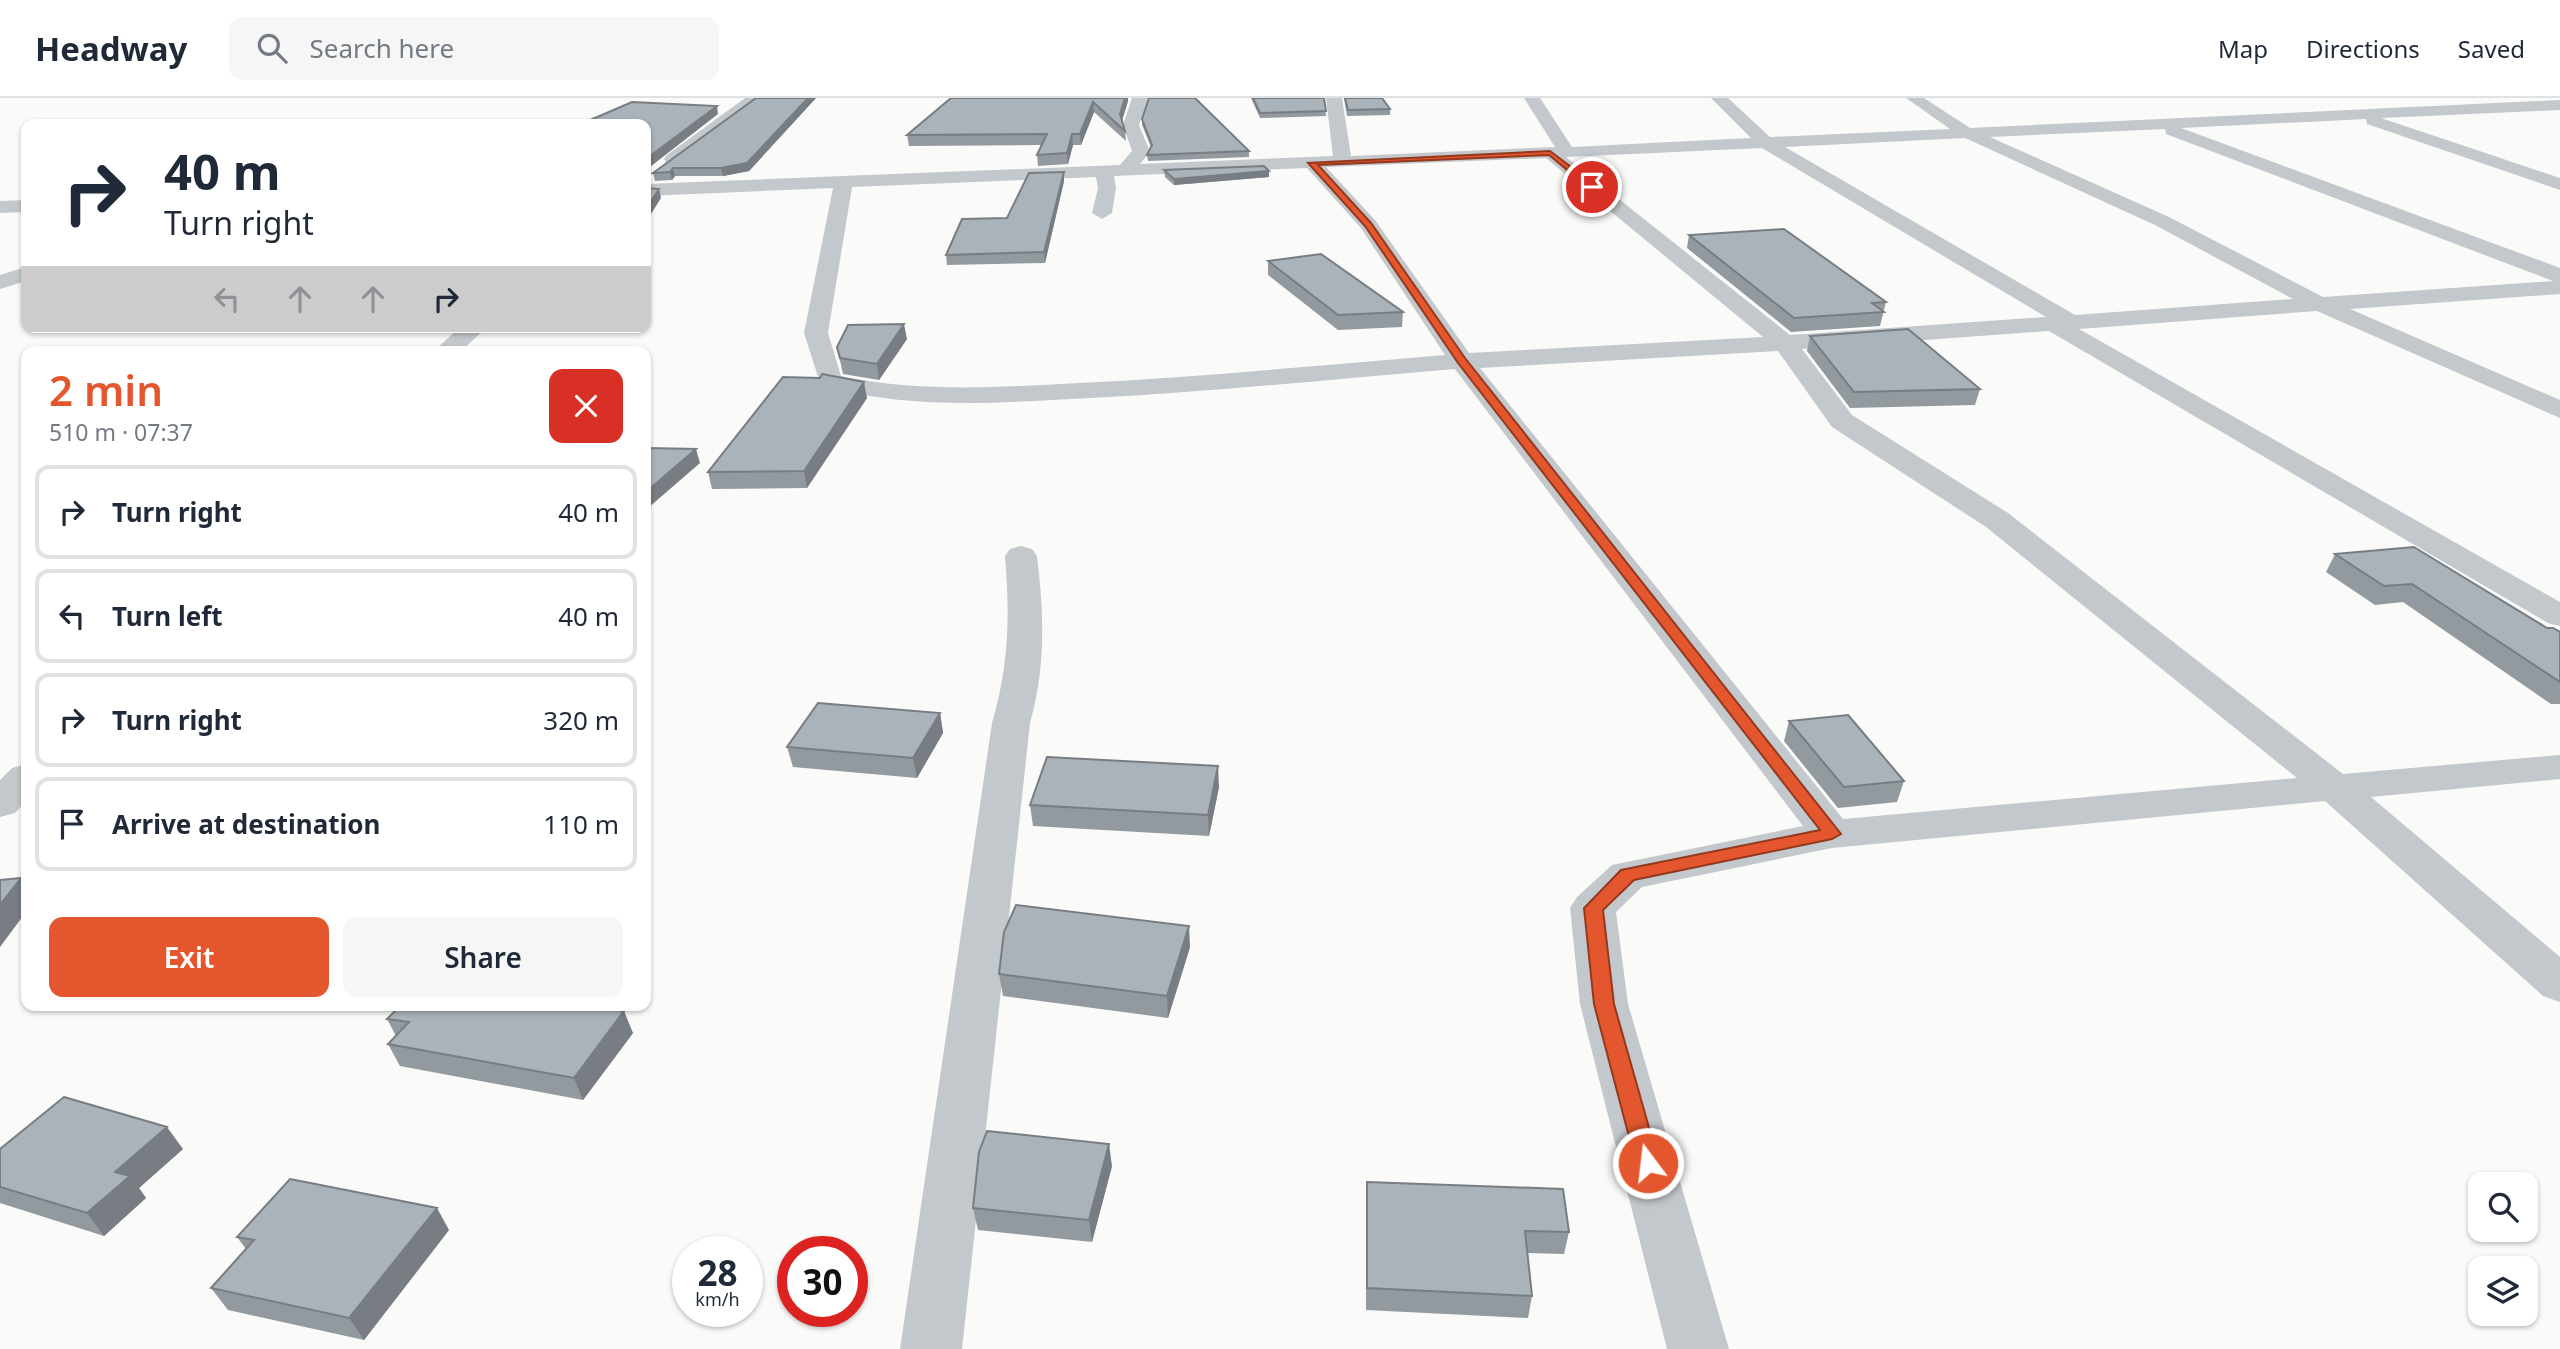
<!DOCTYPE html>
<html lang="en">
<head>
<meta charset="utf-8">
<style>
  :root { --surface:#fff; --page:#f6f6f7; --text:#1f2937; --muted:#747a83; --line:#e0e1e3; --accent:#e4572e }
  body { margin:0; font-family:"Noto Sans",sans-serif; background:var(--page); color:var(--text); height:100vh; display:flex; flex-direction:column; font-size:26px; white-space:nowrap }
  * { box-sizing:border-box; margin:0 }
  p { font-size:23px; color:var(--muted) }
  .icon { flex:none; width:38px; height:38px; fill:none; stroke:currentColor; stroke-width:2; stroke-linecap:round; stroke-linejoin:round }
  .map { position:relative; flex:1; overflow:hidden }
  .side { position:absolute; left:21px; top:248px; width:630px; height:665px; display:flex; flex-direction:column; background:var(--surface); border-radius:14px; box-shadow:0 2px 5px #0004 }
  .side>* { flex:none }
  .banner { position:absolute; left:21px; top:21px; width:630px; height:214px; border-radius:14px; box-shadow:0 2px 5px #0004; background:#fff; color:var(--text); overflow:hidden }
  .buttons { position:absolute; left:2468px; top:1074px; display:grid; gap:14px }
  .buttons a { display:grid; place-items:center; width:70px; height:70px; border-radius:14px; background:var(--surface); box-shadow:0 2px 5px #0004; font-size:35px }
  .speed { position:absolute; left:672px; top:1138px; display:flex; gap:14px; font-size:35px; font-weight:700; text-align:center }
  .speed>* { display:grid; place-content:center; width:91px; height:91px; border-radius:50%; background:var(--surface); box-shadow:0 2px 5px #0004; line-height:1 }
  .speed small { font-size:18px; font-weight:400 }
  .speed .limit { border:10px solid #d22; background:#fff; color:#111 }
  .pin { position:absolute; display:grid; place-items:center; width:60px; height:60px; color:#fff; margin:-30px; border:4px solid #fff; border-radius:50%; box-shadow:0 2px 7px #0007 }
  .me { position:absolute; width:77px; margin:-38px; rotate:345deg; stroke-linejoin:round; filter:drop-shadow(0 0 5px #0008) }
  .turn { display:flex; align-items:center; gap:24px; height:147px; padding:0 28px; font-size:32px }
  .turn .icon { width:91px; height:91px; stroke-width:2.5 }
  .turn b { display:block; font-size:49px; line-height:60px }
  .lanes { display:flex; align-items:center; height:66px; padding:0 28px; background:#0003; justify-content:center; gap:35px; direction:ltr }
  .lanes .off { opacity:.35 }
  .round { display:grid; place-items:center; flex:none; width:74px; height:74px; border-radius:14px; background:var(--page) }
  .overview { display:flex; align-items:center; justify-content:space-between; height:119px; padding:0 28px }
  h1 { font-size:42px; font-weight:600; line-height:52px; color:var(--accent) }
  .action { display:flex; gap:14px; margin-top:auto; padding:14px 28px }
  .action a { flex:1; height:80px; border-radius:14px; background:var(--accent); color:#fff; font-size:28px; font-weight:600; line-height:80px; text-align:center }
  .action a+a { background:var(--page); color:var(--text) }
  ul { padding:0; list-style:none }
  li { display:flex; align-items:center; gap:21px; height:94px; margin:0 14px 10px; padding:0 14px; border:4px solid var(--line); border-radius:14px }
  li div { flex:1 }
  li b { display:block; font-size:26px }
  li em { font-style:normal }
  header { display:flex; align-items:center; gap:42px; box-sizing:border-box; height:98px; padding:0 35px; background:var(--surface); border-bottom:2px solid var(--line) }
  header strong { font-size:33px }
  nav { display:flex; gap:38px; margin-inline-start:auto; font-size:24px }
  .search { width:490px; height:63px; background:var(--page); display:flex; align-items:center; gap:18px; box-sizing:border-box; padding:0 24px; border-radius:14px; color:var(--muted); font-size:26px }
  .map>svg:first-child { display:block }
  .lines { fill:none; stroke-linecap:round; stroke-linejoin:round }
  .minor { fill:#c3c8cc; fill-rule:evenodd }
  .wall { fill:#929a9f }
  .shaded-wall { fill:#777d82 }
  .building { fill:#aab3b9; stroke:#777d82; stroke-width:2 }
  .route { fill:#e4572e; stroke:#94391e; stroke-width:2 }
</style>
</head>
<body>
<header>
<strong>Headway</strong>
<div class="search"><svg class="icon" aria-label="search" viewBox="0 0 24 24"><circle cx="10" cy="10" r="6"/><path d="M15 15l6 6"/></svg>Search here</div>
<nav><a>Map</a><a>Directions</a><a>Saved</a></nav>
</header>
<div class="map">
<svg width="2560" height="1251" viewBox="0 0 2560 1251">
  <rect width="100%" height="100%" fill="#fafaf8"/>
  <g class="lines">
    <path class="minor" d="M745,0h18l-84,65h-12l-3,-4 3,-4z
      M1132,0h16l-9,27 11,27 -10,12 193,-8 -7,-58h16l9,58 204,-9 -31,-49h16l32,49 179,-9 -40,-40h17l42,39 180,-8 -44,-31h18l46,30 590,-28v10l-179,8 179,60v12l-193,-66 -1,-5 -185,9 379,140v26l-210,15 210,91v18l-243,-107 -238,18 481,273v24l-12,-3 -499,-292 -247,18 50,66 156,98 335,261 217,-19v24l-189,18 189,160v45l-17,-6 -218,-195 -493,47 -190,39 -26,25 12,92 101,345h-62l-87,-345 -10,-96 7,-11 35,-32 191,-39 -348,-457c-121,10 -243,23 -365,29 -95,5 -176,12 -269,-12l-17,-53 29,-145 -187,8v-12l474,-19 12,-14 -9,-26zM2165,31l1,5 387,147 -230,16 -154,-80 -179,-80zM1965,40l190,87 138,74 -218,16 -290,-168zM1762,50l284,169 -256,18 -224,-178zM1546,60l217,179 -294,16 -94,-133 -49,-53zM1307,70l54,60 84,127c-122,10 -243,22 -366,28 -80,4 -158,10 -238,-7l-13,-43 24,-146 244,-10 2,11 -6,25 10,6 10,-6 4,-25 -2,-12zM1778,253l54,76 154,100 311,251 -454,41 -363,-451z
      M26,102v12l-26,1v-12z
      M26,169v14l-26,8v-14z
      M460,229h27l-27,25h-27z
      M1021,448l11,3 5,7c7,58 9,110 -7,167l-68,626h-62l92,-626c17,-57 18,-108 13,-167l5,-7z
      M26,666v37l-11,12 -15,4v-37l12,-12z"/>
  </g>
  <path class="wall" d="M756,0h60l-67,73 -26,5h-48l-3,4 -17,1 -2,-8z
    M951,0h177v3l-6,19 3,11 1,10 -32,-29 -13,33h-8l-5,19 -30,2 -1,-11 4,-10 -132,1 -2,-11z
    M1251,0h73l2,18 -66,2z
    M1344,0h38l8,11v6l-43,1z
    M1142,21l107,32v6l-101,4 -1,-6 4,-8 -9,-22z
    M1164,72l105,7 -95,8 -9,-8z
    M1064,83l-19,82 -98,2 -1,-10 61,-37z
    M1689,137l197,67 -6,24 -89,6 -104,-84z
    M1268,163l135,51 -1,15 -64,3 -70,-55z
    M1810,238l170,53 -5,16 -125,3 -43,-57z
    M907,241l-28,41 -36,-6 -6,-27z
    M867,300l-60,90 -95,1 -4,-17z
    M2335,456l225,78v72h-9l-148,-102 -28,3 -49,-33z
    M940,615l3,20 -26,45 -124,-11 -6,-20z
    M1789,623l115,60 -7,21 -59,6 -54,-67z
    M1219,689l-10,49 -176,-10 -3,-21z
    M1190,849l-22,71 -165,-22 -4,-22z
    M387,921l246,14 -50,67 -183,-34 -12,-22 8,-8z
    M0,1051h183l-44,39 7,10 -42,38 -104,-33z
    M1112,1068l-20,76 -114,-12 -5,-22z
    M1367,1084l202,50 -5,22 -37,-1 5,43 -4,22 -162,-8v-106z
    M449,1132l-85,110 -136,-30 -17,-22 35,-39 -9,-12z"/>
  <path class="shaded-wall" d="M808,0h8l-67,73 -26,5 -2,-8z
    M1125,0h3v3l-7,23 -1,-10z
    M1093,4l1,10 -13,33 -1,-11z
    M717,8l1,8 -72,56v-11z
    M1072,36l1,11 -5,19 -1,-11z
    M673,70l2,8 -3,4 -2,-8z
    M1269,73v6l-95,8v-6z
    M1064,74v9l-19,82 -1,-11z
    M659,91l2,9 -15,24v-13z
    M904,226l3,15 -28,41 -2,-16z
    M864,284l3,16 -60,90 -3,-17z
    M696,351l4,14 -52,45 -2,-8v-8z
    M940,615l3,20 -26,45 -4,-20z
    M1218,668l1,21 -10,49 -1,-21z
    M21,780l5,7v27l-26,35v-42z
    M1189,828l1,21 -22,71 -1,-22z
    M624,913l9,22 -50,67 -9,-22z
    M167,1029l16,22 -44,39 7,10 -42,38 -17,-23 28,-41z
    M1109,1046l3,22 -20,76 -3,-22z
    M437,1110l12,22 -85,110 -15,-22z"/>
  <path class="building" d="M756,0h52l-61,65 -26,5h-48l-3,4 -17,1z
    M951,0h174l-5,16 5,17 -32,-29 -13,32h-8l-5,19 -30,2 10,-21 -140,1z
    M1149,0h46l54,53 -102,4 5,-10 -10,-26z
    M1253,0h71l2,13 -66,2z
    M1345,0h37l8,11 -42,1z
    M632,4l85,4 -71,53v-35h-65z
    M1264,68l5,5 -95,8 -10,-9z
    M1064,74l-20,80 -98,3 16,-36 45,-1 22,-45z
    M646,90l13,1 -13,20z
    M1784,131l102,73 -14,1 12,9 -90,6 -105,-83z
    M1321,156l82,58 -65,3 -70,-54z
    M904,226l-27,40 -37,-6 -3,-11 11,-22z
    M1908,231l72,60 -126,3 -44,-56z
    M822,276l42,8 -60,89 -96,1 75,-95 37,1z
    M646,350l50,1 -50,43z
    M2414,449l133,81h6l7,4v50l-148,-98 -28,2 -49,-32z
    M818,605l122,10 -27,45 -126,-11z
    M1848,617l56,66 -60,6 -55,-66z
    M1047,659l171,9 -10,49 -178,-10z
    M21,780l-21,27v-25z
    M1016,807l173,21 -22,70 -168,-22 5,-42z
    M400,908h193l31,5 -50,67 -186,-34 21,-22 -22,-3z
    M64,999l103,30 -52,45 15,4 -43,37 -87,-26v-38z
    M987,1033l122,13 -20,76 -116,-12 6,-56z
    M290,1081l147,29 -88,110 -138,-30 43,-48 -17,-3z
    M1367,1084l196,7 6,43 -44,-1 7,65 -165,-8z"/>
  <path class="route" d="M1550,53l45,34v3h-6l-40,-33 -231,10 53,58 94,135 376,476 -9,5 -198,41 -31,30 11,94 45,159 -3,7 -8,3 -8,-3 -4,-7 -42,-159 -10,-96 37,-38 199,-40 -362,-467 -93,-137 -57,-63z"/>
</svg>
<div class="buttons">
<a><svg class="icon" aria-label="search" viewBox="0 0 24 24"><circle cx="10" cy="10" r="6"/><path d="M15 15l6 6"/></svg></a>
<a><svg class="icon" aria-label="layers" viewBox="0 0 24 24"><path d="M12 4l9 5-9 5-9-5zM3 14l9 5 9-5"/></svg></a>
</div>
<div class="speed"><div>28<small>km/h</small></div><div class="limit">30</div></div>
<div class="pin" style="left:1592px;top:89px;background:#d93025"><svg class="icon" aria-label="arrive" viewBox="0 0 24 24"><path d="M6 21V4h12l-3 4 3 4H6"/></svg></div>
<svg class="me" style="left:1648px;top:1065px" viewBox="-20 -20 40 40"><circle r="17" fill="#e4572e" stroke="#fff" stroke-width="3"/><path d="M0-11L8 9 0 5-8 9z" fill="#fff"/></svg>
<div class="banner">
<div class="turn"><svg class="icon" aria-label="right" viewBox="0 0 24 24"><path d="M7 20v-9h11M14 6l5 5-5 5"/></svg><div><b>40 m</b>Turn right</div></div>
<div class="lanes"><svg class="icon off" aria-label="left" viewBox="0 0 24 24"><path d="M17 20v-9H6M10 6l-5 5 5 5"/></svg><svg class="icon off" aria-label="ahead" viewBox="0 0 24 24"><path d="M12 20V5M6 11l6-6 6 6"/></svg><svg class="icon off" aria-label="ahead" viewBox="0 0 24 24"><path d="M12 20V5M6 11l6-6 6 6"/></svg><svg class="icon" aria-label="right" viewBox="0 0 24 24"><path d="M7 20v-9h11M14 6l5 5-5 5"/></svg></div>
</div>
<section class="side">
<div class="overview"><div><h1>2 min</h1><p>510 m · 07:37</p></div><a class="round" style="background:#d93025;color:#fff"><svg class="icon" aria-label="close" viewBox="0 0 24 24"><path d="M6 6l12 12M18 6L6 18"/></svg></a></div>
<ul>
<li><svg class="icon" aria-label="right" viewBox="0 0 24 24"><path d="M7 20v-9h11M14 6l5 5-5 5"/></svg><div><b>Turn right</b></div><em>40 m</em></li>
<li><svg class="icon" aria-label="left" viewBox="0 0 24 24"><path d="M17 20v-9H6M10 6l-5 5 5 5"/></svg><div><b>Turn left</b></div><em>40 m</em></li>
<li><svg class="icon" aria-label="right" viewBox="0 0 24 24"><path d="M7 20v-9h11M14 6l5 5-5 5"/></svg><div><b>Turn right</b></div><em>320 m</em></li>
<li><svg class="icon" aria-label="arrive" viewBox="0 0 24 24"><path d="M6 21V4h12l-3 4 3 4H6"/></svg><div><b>Arrive at destination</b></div><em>110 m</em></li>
</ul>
<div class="action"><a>Exit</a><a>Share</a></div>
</section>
</div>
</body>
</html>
